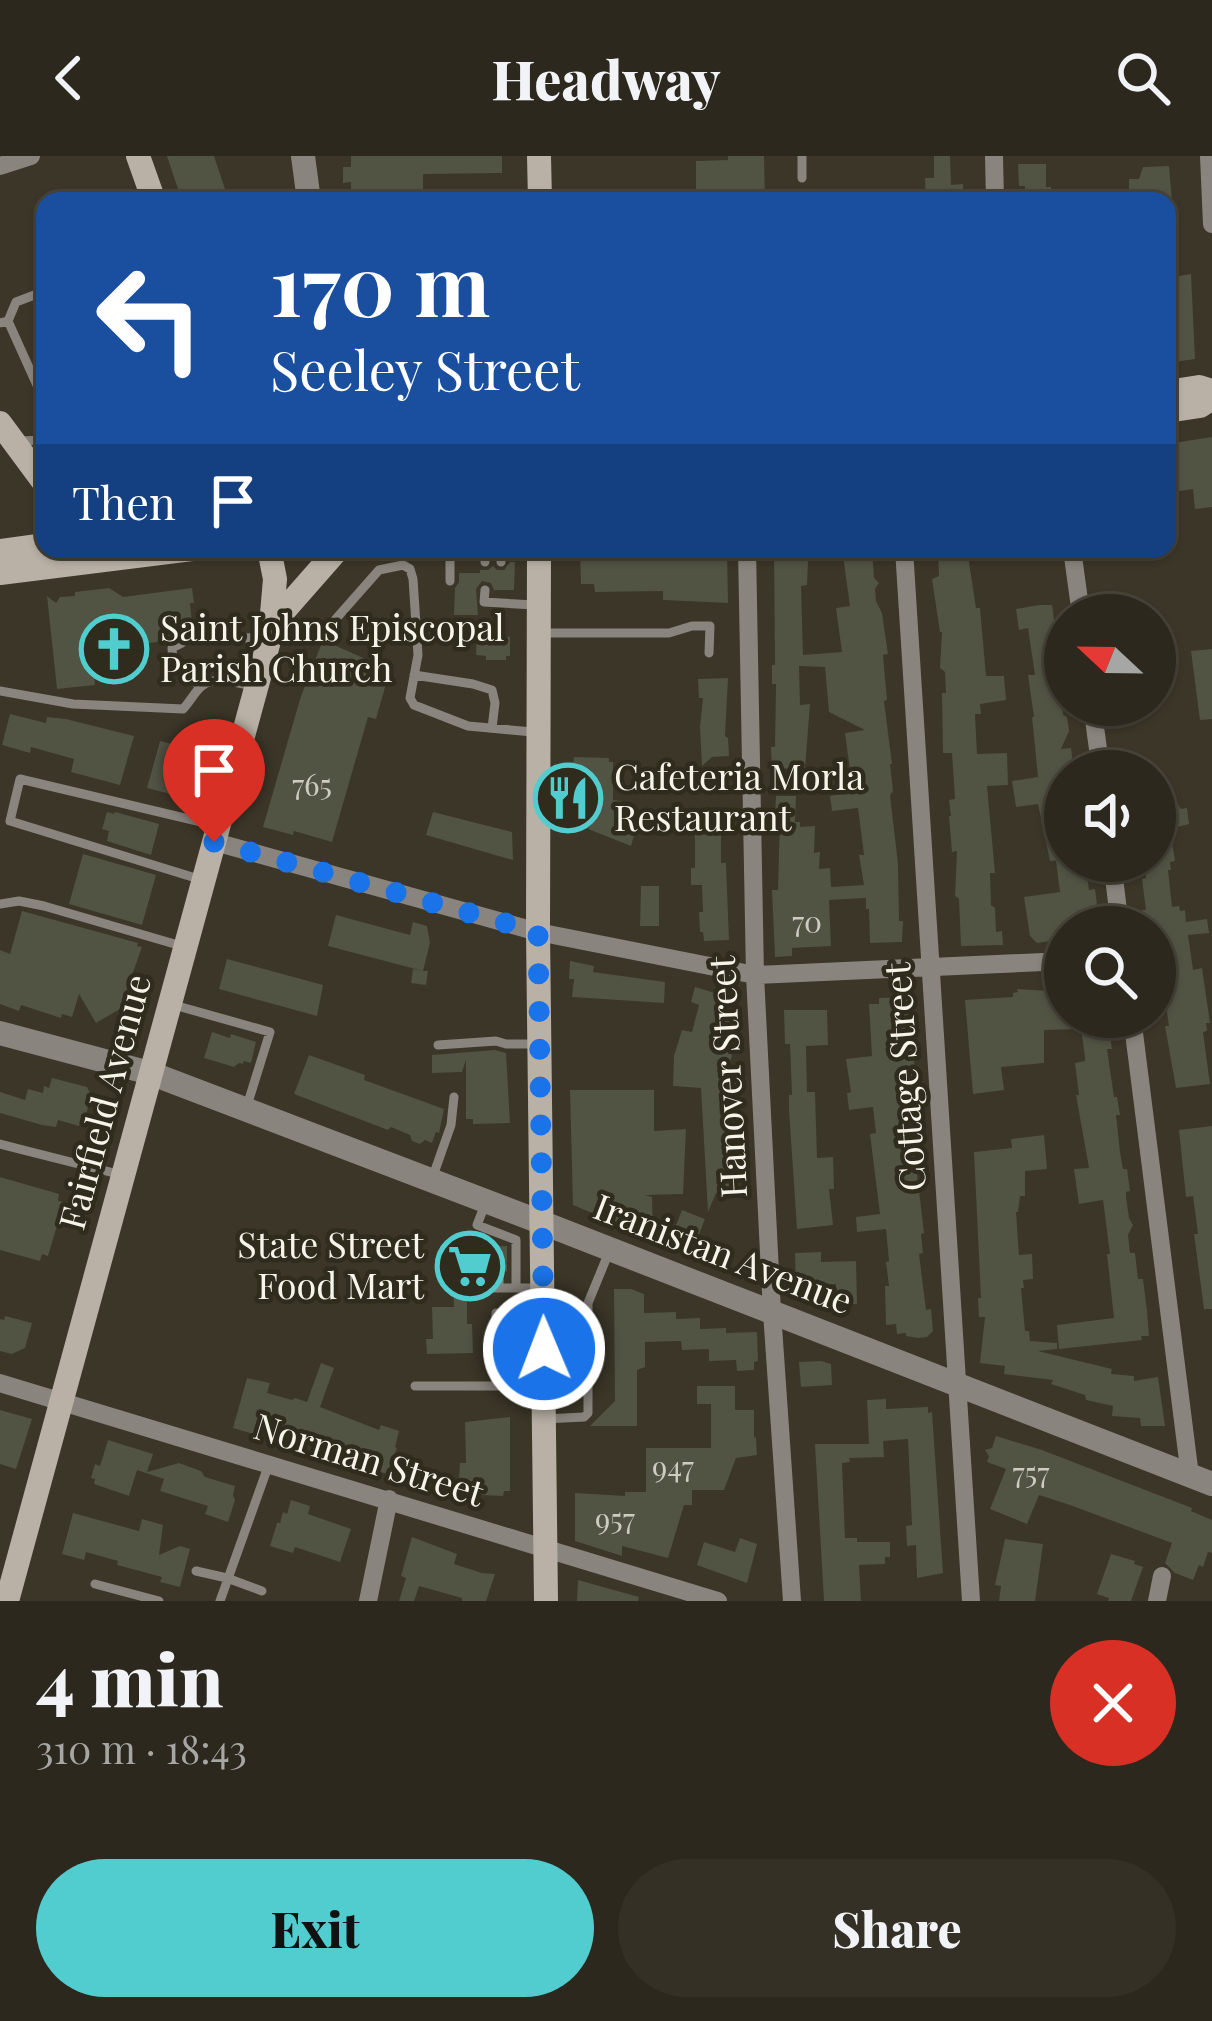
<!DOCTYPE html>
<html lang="en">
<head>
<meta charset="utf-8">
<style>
  :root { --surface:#2c281d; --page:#343026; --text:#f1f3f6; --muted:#a6a6a4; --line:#48443b; --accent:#52cdcf }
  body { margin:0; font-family:"Playfair Display",serif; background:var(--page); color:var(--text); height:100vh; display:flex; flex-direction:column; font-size:45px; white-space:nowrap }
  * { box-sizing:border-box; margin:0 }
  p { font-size:39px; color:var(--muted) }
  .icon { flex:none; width:66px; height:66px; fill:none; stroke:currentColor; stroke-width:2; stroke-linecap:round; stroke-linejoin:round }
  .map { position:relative; height:1445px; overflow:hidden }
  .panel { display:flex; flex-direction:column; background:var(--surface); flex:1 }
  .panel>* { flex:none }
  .hud { position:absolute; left:36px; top:36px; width:1140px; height:366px; border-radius:24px; box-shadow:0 3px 9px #0004,0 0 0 3px var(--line); background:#1a4fa0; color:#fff; overflow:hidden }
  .needle { width:78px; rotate:292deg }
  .buttons { position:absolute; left:1044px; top:438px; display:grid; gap:24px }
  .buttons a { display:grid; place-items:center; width:132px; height:132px; border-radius:50%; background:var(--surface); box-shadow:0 3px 9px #0004,0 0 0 3px var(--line); font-size:60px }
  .pin { position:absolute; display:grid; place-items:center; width:102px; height:102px; color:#fff; margin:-123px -51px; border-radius:50% 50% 50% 0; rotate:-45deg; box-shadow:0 0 12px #0007 }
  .pin .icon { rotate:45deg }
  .me { position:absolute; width:132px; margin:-66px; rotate:359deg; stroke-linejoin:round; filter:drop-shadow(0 0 9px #0008) }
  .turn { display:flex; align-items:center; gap:42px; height:252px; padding:0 36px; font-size:54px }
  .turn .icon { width:156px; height:156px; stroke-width:2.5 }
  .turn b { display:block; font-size:84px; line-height:102px }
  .then { display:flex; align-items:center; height:114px; padding:0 36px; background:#0003; gap:24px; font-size:45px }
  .round { display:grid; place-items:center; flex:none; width:126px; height:126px; border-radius:63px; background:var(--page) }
  .overview { display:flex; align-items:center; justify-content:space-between; height:204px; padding:0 36px }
  h1 { font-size:72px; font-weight:800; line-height:90px }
  .primary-button { display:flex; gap:24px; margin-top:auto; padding:24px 36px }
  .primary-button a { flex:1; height:138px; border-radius:72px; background:var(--accent); color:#111; font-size:48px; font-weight:800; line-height:138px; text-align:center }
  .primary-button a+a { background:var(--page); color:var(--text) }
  header { display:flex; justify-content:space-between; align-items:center; height:156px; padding:0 36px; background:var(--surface); font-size:54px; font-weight:800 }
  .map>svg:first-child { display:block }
  .building { fill:#515343 }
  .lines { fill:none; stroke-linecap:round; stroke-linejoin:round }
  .service { stroke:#8a847e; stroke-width:9 }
  .minor { stroke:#8a847e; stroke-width:18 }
  .tertiary { stroke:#8a847e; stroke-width:24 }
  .secondary { stroke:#b9b1a6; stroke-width:24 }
  .route { stroke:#1a73e8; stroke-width:21; stroke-dasharray:0 37.8 }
  .labels { text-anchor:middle; stroke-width:9; stroke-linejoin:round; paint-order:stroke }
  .number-label { font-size:30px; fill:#ceccc0 }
  .poi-label { font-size:36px; fill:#f7f4ea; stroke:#302c1d; text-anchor:start }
  .street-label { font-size:36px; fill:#f7f4ea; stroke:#302c1d }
</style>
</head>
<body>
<header><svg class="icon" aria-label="back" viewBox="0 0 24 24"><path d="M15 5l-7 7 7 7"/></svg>Headway<svg class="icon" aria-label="search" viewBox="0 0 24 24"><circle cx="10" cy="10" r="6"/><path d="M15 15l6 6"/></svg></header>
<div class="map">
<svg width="1212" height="1445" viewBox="0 0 1212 1445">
  <rect width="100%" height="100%" fill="#3b3627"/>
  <path class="building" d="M167,0h47l15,45h-47z
    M351,0h151v17l-79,1v27h-61v-10h-11v-9l-8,1v-16h8z
    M728,0h36l1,45h-69v-40l32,-1z
    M934,0h16l1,29 12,-1 1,17h-38l-1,-23h9z
    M1018,8h28v23h5v14h-26v-15h-6z
    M1169,10l3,35h-31l-1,-10h-11v-12h10l4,-12z
    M1191,118l4,85 -28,4v-85z
    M1212,281v70l-17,2 -2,-20 -26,4v-49z
    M727,393l1,54 -65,-3v-9l-68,1 -1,-8h-13l-1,-34z
    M774,393h30l1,12h3l-1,24 -6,1 2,69 39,-3 -6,-44 14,-2 -7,-50 3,-1v-6h26l2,29 5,5 -4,6 1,12 6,12 6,41 -5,1 4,45 -3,1 8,63h-2l3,27 -3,4 8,69 1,57h4l-1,21 -32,1 -1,-34h-3v-11l-37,2 2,46 -39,2v8l-17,1 -3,-67h6l2,-75h-5l1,-19h20l-1,26h5v5l15,-1 -1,27 6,-1 -1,17 11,-1 1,19 33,-2 -5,-30h5l-6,-47 -26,3 -2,-15 23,-4 -8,-59 20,-3 -36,-18 -4,-45 -26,-1 1,39 10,-1 -5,64 -33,1 -1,-22h4l1,-63h-4v-19h3z
    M938,393h29l9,59h4l6,68h18l2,24 -26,4 1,10h-6l2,40 30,-1 1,32 -21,1 8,87h-5l1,32 4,3 1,24 6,-1 1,14 -42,1 -2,-47 -4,-3 2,-45 -5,1 -3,-36h2l-2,-16 6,-1 -3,-46h-9l-1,-60h4l-1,-21 -5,-4 2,-36h-2l-8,-53 7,-3z
    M510,406h5l-1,28h-20l-3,-7 -9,-2 -6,8 2,26h-24l1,-27 4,-6v-9h21v-3h8l5,-4 4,4h7z
    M109,432l14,9 69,-9 2,15h-4l3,29 -4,5 -8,-3 -15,7 -42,5 -3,6 -16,4 2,16 -13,2 1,11 -38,4 -10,-93 9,7 4,-6 15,-1v-4z
    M1039,449h13l4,30h4l3,20 -7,1v2l5,32 4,2 -3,10 1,13 4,2 2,14 -8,18 10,-1 3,23h-9v89l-15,1 -12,-57 -22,3 -4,-26 26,-4 -6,-60h2l-6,-42h7l-7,-47 -9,2 -3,-21z
    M477,477l25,1v3h8v19h-4v4h-20v-4l-10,-1z
    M323,484l67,30 -14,49 -8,-2 -36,125 -38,-11 -1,4 -30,-8 38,-131z
    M1212,493v70l-12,1 -9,-69z
    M728,522l-3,58 3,2 1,18 -17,1 -10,9 -2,-39 3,-29h-4l-1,-19z
    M10,558l36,9 1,-6 19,2 68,17 -14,49 -49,-13 3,-13 -43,-12 -1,6 -28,-8z
    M160,585l28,7 -13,47 -28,-7z
    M574,601l35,1v4h4v38l9,1 -2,11 19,5 -8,29 -43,-17 10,-23 -33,-1 1,-32h6z
    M1176,645l5,8 6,-1 2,16 -19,5 5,32 -5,1 1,8h-3l4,37 7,-1 1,5 5,-1 1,12 21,-3 2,14 -21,2 5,35 9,-2 8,55h-4l1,8 -4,1 7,52 -34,4 -11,-62h4l-14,-99h-11l-2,-17h4l-4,-31 4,-1 -2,-17h11v-57z
    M107,656l7,2 1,-2 44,12 -8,31 -44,-14 2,-10 -7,-2z
    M433,656l79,20 1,28 -87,-25z
    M721,671v36h5l3,77 -25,1 -1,-9h-3l-1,-20h4l-1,-27h-11v-17h4v-40z
    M83,698l73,21 -14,50 -73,-21z
    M1056,705h29l4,29 6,-1 5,38h-39l-4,13 -20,3 -7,-7 -6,-39 36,-5z
    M641,730h18v40h-19z
    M22,755l116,32 -1,3 5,1 -22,62 -24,14 -17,-29 -7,23 -10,-3 -1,4 -40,-13 -2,6 -19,-7v-54l10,4z
    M336,759l74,20 3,-13 14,4 3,17 -7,28h5l-2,14 -15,-2 2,-14 10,2 -95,-25z
    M227,803l96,26 -6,31 -98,-27z
    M570,805l24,5 -1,6 72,10 -1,21 -92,-6 2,-18h-5z
    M695,831l33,10 -7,21 11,3 -6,21 9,3 -6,21 11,-1 1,20h-8l6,103h-9v4l-14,1 -8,19 -7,-124 -28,-2 1,-30 8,-26 10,2 7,-27 -8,-3z
    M1017,833l48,3v25h42l5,32h-5l7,48h3l3,18h-4l4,37 3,17h4l3,22 -4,1v5l3,21 4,7 -5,10 2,18h5l3,26h5l4,32 2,25h-8l1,4 -83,9 -2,-24 57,-7 -7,-64h3l-7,-54 -24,4 -5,-35 15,-1 -13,-73h3l-4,-32 10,-2v-4l-4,-28 -37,1v33l-43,4 3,23 -31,4 -8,-94 48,-3v-4l5,-1z
    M907,841l1,39h4l4,50 -9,1 3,26 6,4 -5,6 13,110 -3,1 2,19 -4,1 7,56 5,-1 2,22 -6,6 -9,1 -12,-2v-3l-9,1 -1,-10 -10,1 -1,-39h4l-3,-24 3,-1 -3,-32 -29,3 -1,-15 24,-3 -10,-80 6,-1 -3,-26 -24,3 -2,-17 4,-1 -5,-33 26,-3 -3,-52h10v-6z
    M784,854h43l1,35 -22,1 1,46h8l2,66 16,-1 1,32h-5l4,36 -36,4 -8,-119v-15h3l-2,-51h-5z
    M212,876l18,6 1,-4 25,8 -5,21 -7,-2 -1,3 -4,-1 -5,4 -30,-9z
    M495,894l11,3 4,70 -37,1v-5h-7v-59l-4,12 -30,1v-18z
    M309,899l56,20 -1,5 80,29 -5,24 -3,-1 -4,11 -7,-3 -5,4 -8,-3 -2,-6 -19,-8 -3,3 -94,-36z
    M52,922l35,9 4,8 -6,24 -4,-1 -2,8 -21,-6 -2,7 -14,-2 -42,-12v-21l25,8 3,-11 15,4 1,-7 5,2z
    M570,934h84v41l32,-2 -3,65 -38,1 7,2 1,41 -80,-33z
    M1212,970v183h-8l-10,-75h4l-5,-38 -7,1 -7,-67z
    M1044,979l3,34 -22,2v25h-5l-2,16h-2l3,43 13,-1 1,25 -10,1 1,8h-3l4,43h4l1,10 27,2v6l-19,2 74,18 -1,5 23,2v5l24,-4 7,49h-24l-1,-8 -28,-2 1,-10 -27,-6 -1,-5 -34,-11 2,-4 -49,-6 1,-8 -25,-3 5,-46h-6l-1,-19h3l-7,-146 38,-4 -1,-9z
    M0,1021l59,17 -1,7 6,1 -16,54 -6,-2 -2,7 -40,-11z
    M682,1054l23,9 -11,28 -3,-1 -2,3 -19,-8z
    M507,1090v26l-7,-5 -9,5 -8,-5 -8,6v17l7,7h-15v27h5l1,29 -46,1 -1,-15h7l-1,-32h22l-1,-25h7l-1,-29 22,-1v-5z
    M821,1096v10l35,-1 1,43h-21v-20l-40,2 -1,-33z
    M614,1133h17l13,5v19l32,-1v7l24,-1v11l26,-1v5l31,-1 1,29 -4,1v8l-17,1 -1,-11 -27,1v-12l-27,1 -1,-9 -36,1v25l-8,3v56h-47l25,-25z
    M5,1160l27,7 -7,25 -13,6 -12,-3v-32l4,1z
    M821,1205l10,3 1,21 -31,2 -2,-25z
    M321,1207l13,5 -14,39 59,23 2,-5 18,6 -4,16 2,1 -10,26 -50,-16 2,-5 -36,-12 -1,3 -43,-16 -2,7 -24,-7 14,-50 23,5 -3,10 25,7 3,-2 12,4z
    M697,1230h38v24h19v28l2,-1 1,18 -21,3 -12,32h-32v15h-8l-16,53 -46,-12v10l-47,-15v-48l50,3v-4h21v-44h65v-44h-14z
    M886,1243v10l42,-2v6l4,-1 11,161 -26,5 -1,-33 -9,1 -1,-20 6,-1 -4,-86 -25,2 1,16 -35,1 1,4 -8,1 3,75h12v4h33v15h-5v7l-26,1 2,36h-37l-9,-157h54l-2,-44z
    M0,1254l32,9 -16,50 -16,-5z
    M510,1261v74h-6l-1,5 -45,-2 2,-31h6l-1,-41z
    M996,1280l46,14 150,58 -1,3 21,9v33l-4,-1 -5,15 -4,-2 -6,15 -18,-7 -10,-10 7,-20 -102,-38 -31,-10 -12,29 -37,-15 16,-40 -19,-7 2,-6 -4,-6 7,-2z
    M108,1284l45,14 -6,18 32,-9 22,8 4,6 30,9 -2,9 2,5 -7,22 -23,-8 3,-8 -48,-15 4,-12 -27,-9 -8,26 -35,-12 1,-5 -4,-1 4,-14 5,2z
    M291,1344l19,6 -2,8 43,15 -11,33 -45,-15 -2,6 -23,-7 7,-23h3l3,-11 4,2z
    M73,1357l66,18 3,-12 21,6 -4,30 21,-9 10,3 -10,38 -20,-5 2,-5 -45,-12 1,-4 -32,-9 -2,8 -22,-6z
    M412,1381l45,17 -3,10 28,9 13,1 -9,27h-24v-3l-43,-12 -5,15h-15l7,-23 -5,-2z
    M740,1382l17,6 -10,39 -50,-18 7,-23 31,10z
    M1005,1383l38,5 -8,57h-36l2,-15 -6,-1z
    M1111,1398l24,7 -1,3 9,3 -12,34h-23l1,-3 -12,-4z
    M578,1424l61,17 -1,4h-61z"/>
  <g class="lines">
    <path class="service" d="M802,0v22
      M1122,40l1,5
      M8,165l37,82
      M0,167l8,-2 8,-19 29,-11
      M20,285l25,-1
      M485,393v13
      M501,406l1,-13
      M450,425v-32
      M485,434l-1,12 50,3
      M334,465l45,-51 24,-5 7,4 3,10 5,76 -8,43 4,7 54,21 65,6
      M539,477h130l23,-7h18l-1,27
      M197,484l72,-3
      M182,487l-10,5 1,13 27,26
      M414,519l59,9 19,6 3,13 -3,25
      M0,535l73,13 110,5c7,-7 12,-18 19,-23 14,-11 34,-3 50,0
      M199,723l-189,-58 10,-42 194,46
      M0,748l19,-3 25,5 141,41
      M174,849l96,27 -24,77
      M438,889l58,-4 10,3h29
      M0,988l122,31
      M433,1020l18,-51 3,-28
      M486,1046l-9,23 39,15v48
      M483,1120l1,12h15
      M499,1120v12h39
      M415,1230h124
      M496,1230v-73l42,-1
      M544,1263l40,-2 4,-4v-110l21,-51
      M196,1415l31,7 35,13
      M95,1428l64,17
      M220,1445l49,-137"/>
    <path class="minor" d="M994,0l1,45
      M1209,0l3,68
      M0,10l31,-10
      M747,393l8,426 17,337 20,289
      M904,393l67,1052
      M1072,393l9,66
      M1092,549l9,66
      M215,686l323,90 217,43 310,-14
      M1112,705l8,66
      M1132,861l58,459
      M0,1227l718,218
      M368,1445l21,-102
      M1157,1445l5,-25"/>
    <path class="tertiary" d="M303,0l6,45
      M0,877l150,40 393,150 669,261"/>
    <path class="secondary" d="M138,0l16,45
      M539,0l1,45
      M1167,236l32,-5 13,4
      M1167,255l33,-5 12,-8
      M0,267l45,61
      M539,393l-1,383 8,669
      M0,395l45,-6
      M0,417l192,-24
      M273,467l65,-74
      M7,1445l263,-964 5,-58 -6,-30"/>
  </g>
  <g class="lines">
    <path class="route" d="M214,686l324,90 6,417"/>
  </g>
  <defs>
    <symbol id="church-ring" viewBox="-11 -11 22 22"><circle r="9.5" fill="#302c1d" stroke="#52cdcf" stroke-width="1.5"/><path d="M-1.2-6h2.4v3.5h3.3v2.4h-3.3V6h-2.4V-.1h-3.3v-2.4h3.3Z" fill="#52cdcf"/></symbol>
    <symbol id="restaurant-ring" viewBox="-11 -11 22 22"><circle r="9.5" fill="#302c1d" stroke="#52cdcf" stroke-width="1.5"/><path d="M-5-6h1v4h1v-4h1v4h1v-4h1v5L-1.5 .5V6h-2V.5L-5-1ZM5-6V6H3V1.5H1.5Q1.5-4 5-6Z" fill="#52cdcf"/></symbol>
    <symbol id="supermarket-ring" viewBox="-11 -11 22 22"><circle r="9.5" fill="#302c1d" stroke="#52cdcf" stroke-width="1.5"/><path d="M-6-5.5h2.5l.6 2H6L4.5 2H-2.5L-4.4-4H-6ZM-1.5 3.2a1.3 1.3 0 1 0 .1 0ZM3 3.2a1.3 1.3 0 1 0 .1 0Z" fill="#52cdcf"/></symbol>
  </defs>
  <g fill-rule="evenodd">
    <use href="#church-ring" x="76" y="455" width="76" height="76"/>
    <use href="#restaurant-ring" x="530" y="604" width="76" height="76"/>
    <use href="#supermarket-ring" x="432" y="1072" width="76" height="76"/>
  </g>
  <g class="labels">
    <g class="number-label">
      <text x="312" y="640">765</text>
      <text x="807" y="777">70</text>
      <text x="673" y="1322">947</text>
      <text x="1031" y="1328">757</text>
      <text x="615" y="1374">957</text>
    </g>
    <g class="poi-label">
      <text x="160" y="485">Saint Johns Episcopal<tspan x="160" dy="41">Parish Church</tspan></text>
      <text x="614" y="634">Cafeteria Morla<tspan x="614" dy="41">Restaurant</tspan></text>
      <text x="424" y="1102" text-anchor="end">State Street<tspan x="424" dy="41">Food Mart</tspan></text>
    </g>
    <g class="street-label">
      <text transform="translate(728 921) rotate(-93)" y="13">Hanover Street</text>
      <text transform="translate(905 921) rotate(-94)" y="13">Cottage Street</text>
      <text transform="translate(105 946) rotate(-75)" y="13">Fairfield Avenue</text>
      <text transform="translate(723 1098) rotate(21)" y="13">Iranistan Avenue</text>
      <text transform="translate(369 1304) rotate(17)" y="13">Norman Street</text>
    </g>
  </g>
</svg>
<div class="buttons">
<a><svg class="needle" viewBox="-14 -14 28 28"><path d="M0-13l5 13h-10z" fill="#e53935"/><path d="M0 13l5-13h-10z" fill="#a6a6a4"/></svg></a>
<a><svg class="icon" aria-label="sound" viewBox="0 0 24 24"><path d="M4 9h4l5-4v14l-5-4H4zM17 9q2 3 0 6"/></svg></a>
<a><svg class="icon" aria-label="search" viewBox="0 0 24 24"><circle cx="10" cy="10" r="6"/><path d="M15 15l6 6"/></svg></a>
</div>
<div class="pin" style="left:214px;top:686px;background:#d93025"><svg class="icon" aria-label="arrive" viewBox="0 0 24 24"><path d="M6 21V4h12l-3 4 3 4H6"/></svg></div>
<svg class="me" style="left:544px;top:1193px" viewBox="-20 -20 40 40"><circle r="17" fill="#1a73e8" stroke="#fff" stroke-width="3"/><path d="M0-11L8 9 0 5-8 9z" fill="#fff"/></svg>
<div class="hud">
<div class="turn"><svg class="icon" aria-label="left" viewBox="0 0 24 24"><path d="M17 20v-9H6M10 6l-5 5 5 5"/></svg><div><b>170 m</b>Seeley Street</div></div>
<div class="then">Then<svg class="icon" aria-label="arrive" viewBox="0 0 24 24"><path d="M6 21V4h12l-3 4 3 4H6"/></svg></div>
</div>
</div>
<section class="panel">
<div class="overview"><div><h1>4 min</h1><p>310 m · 18:43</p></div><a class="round" style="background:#d93025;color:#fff"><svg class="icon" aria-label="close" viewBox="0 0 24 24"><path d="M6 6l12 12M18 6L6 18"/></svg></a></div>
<div class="primary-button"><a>Exit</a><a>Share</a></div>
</section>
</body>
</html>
